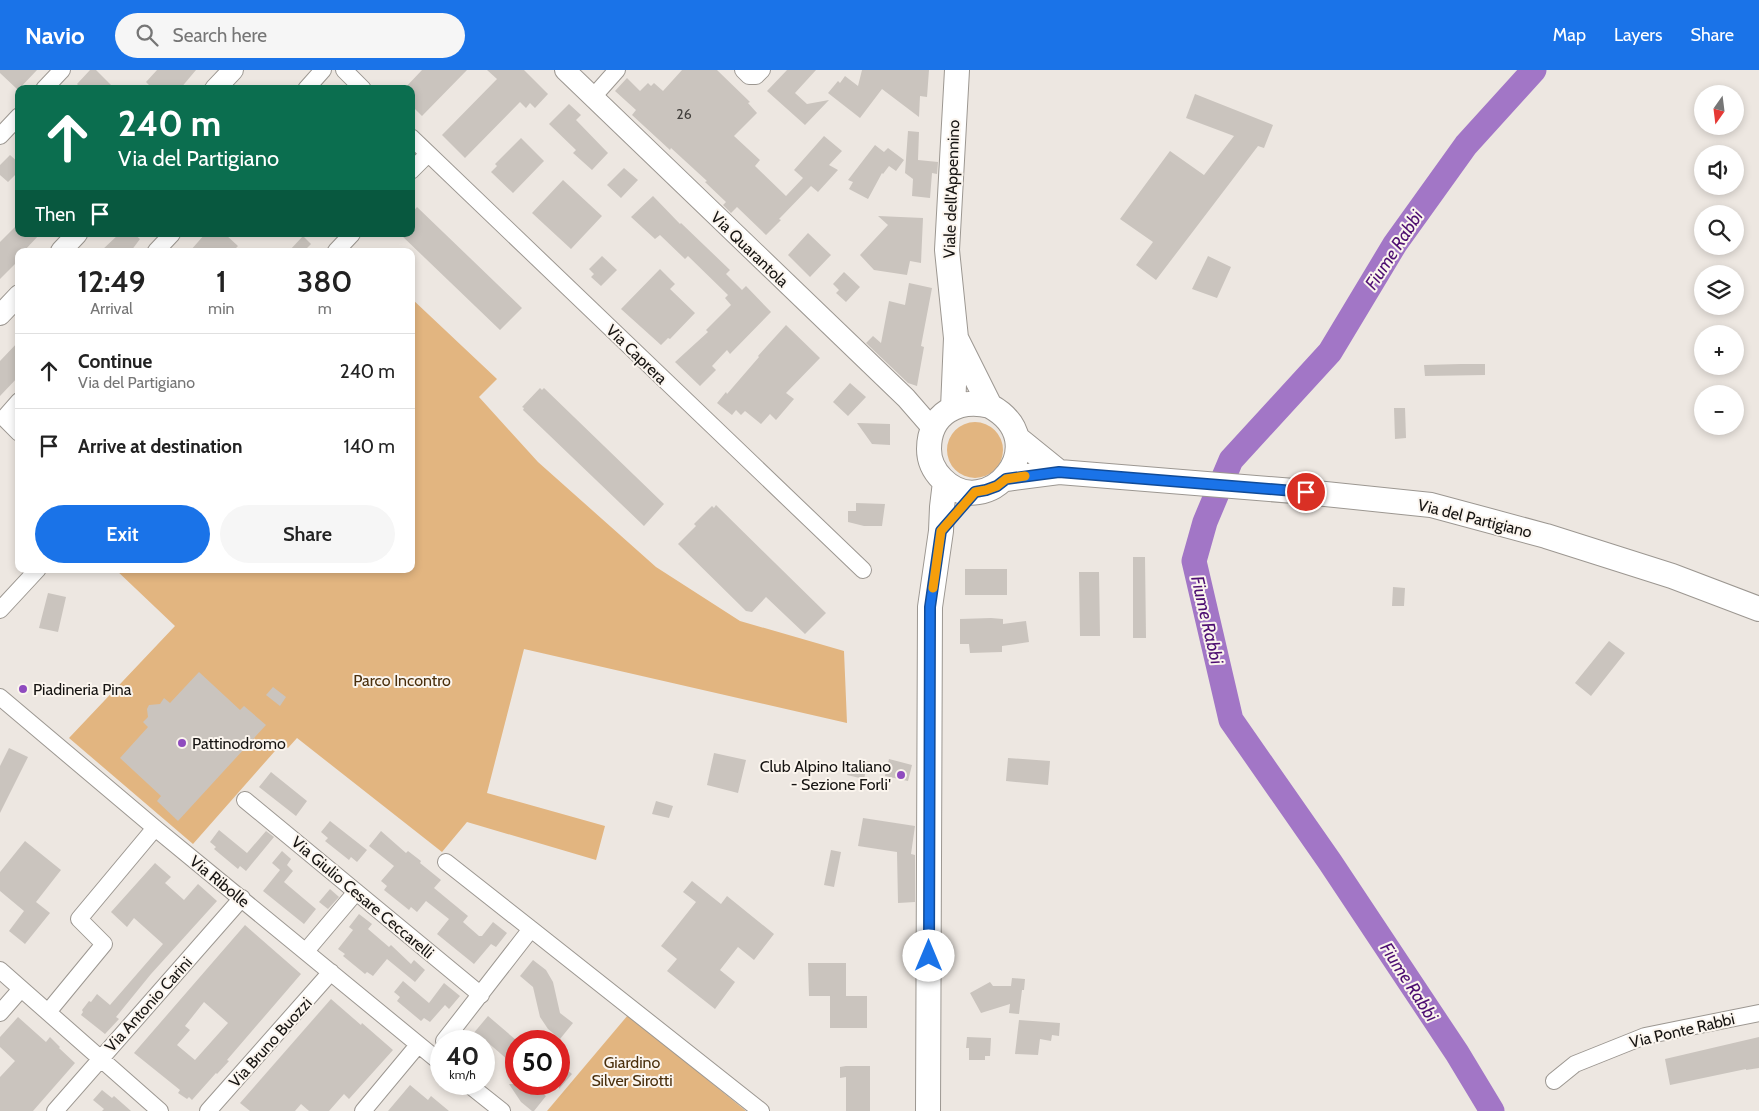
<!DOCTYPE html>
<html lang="en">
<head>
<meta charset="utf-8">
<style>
  :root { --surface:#fff; --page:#f6f6f6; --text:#222; --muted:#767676; --line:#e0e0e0; --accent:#1a73e8 }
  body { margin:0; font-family:Cabin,sans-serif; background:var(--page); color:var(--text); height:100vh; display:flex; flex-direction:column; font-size:19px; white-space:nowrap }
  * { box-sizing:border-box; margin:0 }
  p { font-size:16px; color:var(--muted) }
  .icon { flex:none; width:28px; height:28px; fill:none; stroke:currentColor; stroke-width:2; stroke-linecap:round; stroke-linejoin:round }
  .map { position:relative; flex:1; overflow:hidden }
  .details { position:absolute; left:15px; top:178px; width:400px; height:325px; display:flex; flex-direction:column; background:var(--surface); border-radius:10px; box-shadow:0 2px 8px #0003 }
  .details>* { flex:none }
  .guide { position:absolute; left:15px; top:15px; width:400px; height:152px; border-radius:10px; box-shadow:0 2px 8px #0003; background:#0b6e4f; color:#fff; overflow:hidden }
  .needle { width:32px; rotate:194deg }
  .fabs { position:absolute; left:1694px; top:15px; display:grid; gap:10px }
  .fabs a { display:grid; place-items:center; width:50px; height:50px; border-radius:50%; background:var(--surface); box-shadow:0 2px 8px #0003; font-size:25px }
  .speed { position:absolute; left:430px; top:960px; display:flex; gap:10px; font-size:25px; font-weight:700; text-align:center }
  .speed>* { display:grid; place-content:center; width:65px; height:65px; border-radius:50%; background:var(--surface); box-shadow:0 2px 8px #0003; line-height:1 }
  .speed small { font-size:12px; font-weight:400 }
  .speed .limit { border:8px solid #d22; background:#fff; color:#111 }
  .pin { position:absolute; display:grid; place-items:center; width:42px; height:42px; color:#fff; margin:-21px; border:2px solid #fff; border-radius:50%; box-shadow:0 1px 5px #0007 }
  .me { position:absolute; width:55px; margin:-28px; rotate:0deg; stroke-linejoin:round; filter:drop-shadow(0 0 4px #0008) }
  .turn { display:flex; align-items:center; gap:18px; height:105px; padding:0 20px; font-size:22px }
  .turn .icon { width:65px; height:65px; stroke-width:2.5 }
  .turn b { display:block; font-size:35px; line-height:42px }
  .then { display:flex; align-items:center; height:48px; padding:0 20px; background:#0003; gap:10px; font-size:19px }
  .eta { display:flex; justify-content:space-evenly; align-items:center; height:85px; text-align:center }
  .eta b { font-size:30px; font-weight:600; line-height:35px }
  .primary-button { display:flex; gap:10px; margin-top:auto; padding:10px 20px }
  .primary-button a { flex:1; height:58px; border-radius:30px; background:var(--accent); color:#fff; font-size:20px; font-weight:600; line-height:58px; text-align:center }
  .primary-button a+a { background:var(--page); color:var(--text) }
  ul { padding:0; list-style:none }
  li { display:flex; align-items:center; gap:15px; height:75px; padding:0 20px; border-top:1px solid var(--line) }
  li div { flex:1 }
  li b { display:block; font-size:19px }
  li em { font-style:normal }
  header { display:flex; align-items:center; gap:30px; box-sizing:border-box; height:70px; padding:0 25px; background:var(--accent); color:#fff }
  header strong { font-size:24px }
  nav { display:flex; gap:28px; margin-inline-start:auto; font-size:18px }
  .search { width:350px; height:45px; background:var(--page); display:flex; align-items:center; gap:12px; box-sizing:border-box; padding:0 18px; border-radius:28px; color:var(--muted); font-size:19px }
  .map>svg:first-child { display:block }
  .green { fill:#e2b580 }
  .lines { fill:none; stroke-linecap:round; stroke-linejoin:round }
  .river { stroke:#a276c6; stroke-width:25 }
  .building { fill:#cac4be; fill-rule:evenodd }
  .minor-casing { stroke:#9c9791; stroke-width:18 }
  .tertiary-casing { stroke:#9c9791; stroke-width:22 }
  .secondary-casing { stroke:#9c9791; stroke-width:26 }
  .minor { stroke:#fff; stroke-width:16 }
  .tertiary { stroke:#fff; stroke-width:20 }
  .secondary { stroke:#fff; stroke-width:24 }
  .route-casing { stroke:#114b97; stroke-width:12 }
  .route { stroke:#1a73e8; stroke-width:9 }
  .slow { stroke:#f59e0b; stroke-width:9 }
  .poi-dot { fill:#8f4bbf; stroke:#fbf5ee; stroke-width:2 }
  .labels { text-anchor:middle; stroke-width:4; stroke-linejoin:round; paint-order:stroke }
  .number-label { font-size:14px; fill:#43403d }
  .street-label { font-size:16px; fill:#161412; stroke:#fbf5ee }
  .park-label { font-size:16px; fill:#4a2f0c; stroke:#fbf5ee }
  .poi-label { font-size:16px; fill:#161412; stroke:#fbf5ee; text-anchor:start }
  .water-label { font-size:18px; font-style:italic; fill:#4d0e71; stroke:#fbf5ee }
</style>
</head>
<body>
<header>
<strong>Navio</strong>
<div class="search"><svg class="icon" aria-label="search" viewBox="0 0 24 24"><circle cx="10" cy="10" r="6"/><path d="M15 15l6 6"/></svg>Search here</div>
<nav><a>Map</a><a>Layers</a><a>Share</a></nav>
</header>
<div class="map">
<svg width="1759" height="1041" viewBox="0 0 1759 1041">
  <rect width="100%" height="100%" fill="#ede7e1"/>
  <path class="green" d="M411,228l86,81 -18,18 59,65 118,105 84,54 104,30 3,72 -323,-74 -37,144 118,33 -9,34 -129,-38 -25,30 -145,-114 -9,10 -6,-5 -89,101 -124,-106 106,-112 -60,-57h296z
    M947 380a28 28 0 1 1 56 0a28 28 0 1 1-56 0Z
    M628,945l118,96h-199z"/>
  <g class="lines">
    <path class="river" d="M1492,1041l-35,-58 -127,-191 -99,-142 -37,-159 11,-39 26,-62 99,-108 65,-108 71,-99 68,-75"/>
  </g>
  <path class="building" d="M0,0h37l-19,20 -18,-17z
    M90,0h6l19,19h-33l-5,-5z
    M157,0h39l-16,19h-27l-7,-7z
    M422,0h45l-45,46 -11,-11v-16h-7z
    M487,0h37l24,24 -13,14 -5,-5 -4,5 -6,-6 -55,56 -23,-23 55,-56z
    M682,0h35l33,32 -2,1 9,10 -23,23 26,24 -5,6 31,30 17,-18 -9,-8 30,-34 18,15 -13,14 9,5 -20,22 -7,-6 -32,33 2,1 -15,15 -29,-28 -6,6 -8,-8 3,-3 -21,-20 2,-1 -36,-33 -1,2 -38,-35 4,-5 -21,-19 12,-13 13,13 8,-8 3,3 3,-3 9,8z
    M787,0h29l-21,23 12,11 22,-4 -24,25 -38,-34z
    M862,0h67l-2,27 -7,-1 -1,21 -37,-28 -22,29 -32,-25 10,-12 2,2 5,-7 13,10z
    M1195,24l78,31 -9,23 -6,-2 -102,134 -20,-15 17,-23 -33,-23 50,-68 34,24 30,-39 -48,-18z
    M569,34l12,11 -5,5 32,33 -16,17 -19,-17 3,-3 -27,-26z
    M908,61l11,1 -1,28 20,2 -1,12 -5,-1 -2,25 -18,-2 1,-17 -8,-6z
    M521,68l23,23 -31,32 -22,-21 6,-6 -2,-2z
    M875,75l9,7 4,-4 16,12 -8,11 -7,-5 -6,8 -1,-1 -14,26 -19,-10 4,-7 -5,-2z
    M10,85l9,8v8l-11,11 -8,-7v-10z
    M624,98l14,12 -17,18 -14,-13z
    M563,110l39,36 -31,33 -39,-36z
    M653,126l27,28 1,-1 49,47 -4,4 16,16 4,-4 25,26 -41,42 -3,-4 -15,16 4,4 -16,16 -25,-24 33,-30 -2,-2 25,-25 -6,-7 3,-3 -40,-39 -3,3 -25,-24 -5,4 -24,-22z
    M417,137l105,101 -22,22 -100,-96h11v-20z
    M878,146l45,2 -2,45 -11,-2 -3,14 -33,-5 -14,-15 28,-30z
    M19,153v11h21l-16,17h-5v9l-19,19v-37z
    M808,163l23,22 -21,22 -22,-22z
    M119,164h15l6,5 -9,12h-30z
    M205,164h20l13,12 -5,5h-43z
    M303,166l8,8 -7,7h-15z
    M602,186l15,14 -16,16 -10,-9 3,-3 -5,-5z
    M1208,186l23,11 -14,31 -25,-9z
    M660,199l15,15 -5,5 25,24 -25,26 -2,-1 -7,7 -40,-36z
    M844,202l16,15 -14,15 -10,-9 3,-3 -6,-6z
    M909,213l23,5 -11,58 3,1 -7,39 -9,-3 -42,-40 7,-7 8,7 8,-42 16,4z
    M786,255l34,33 -34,35 8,6 -18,21 -6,-6 -9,10 -16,-13 -4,4 -5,-5 -4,5 -15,-12 9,-11 1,2 32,-37 -1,-1z
    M19,271v35l-19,20v-35z
    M1461,294h24v11l-60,1 -1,-11z
    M850,313l16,14 -18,19 -15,-14z
    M540,318l2,2 2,-2 120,116 -20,22 -121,-116 1,-2 -2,-1z
    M1394,338h11l1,30 -11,1z
    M857,353l33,1v21l-18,-1z
    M856,433l29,1 -3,22h-18l-16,-4v-11h8z
    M716,435l110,108 -21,21 -39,-37 -14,15 -6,-1 -68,-67 18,-18 -2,-2 18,-18 2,2z
    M1133,487h12l1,81h-13z
    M965,499h42v26h-42z
    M1079,502h20l1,64h-20z
    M1393,517l12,1 -1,18h-12z
    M48,523l18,4 -8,35 -19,-4z
    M991,548l12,1v5l23,-3 3,21 -27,4v6l-32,1 -1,-9h-9v-25z
    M1609,571l16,12 -34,43 -16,-13z
    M199,602l41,38 4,-4 22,19 -88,96 -21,-20 4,-5 -41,-38 28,-31 -5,-5 5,-5 -1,-8 2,-4 11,-1 4,-6 6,5z
    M273,617l13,10 -6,9 -14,-11z
    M9,678l19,9 -28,56v-47z
    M714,683l32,7 -8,33 -31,-8z
    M1008,688l42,3 -2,24 -42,-4z
    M889,689l23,6 -4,16 -23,-5z
    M851,692l16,4 -3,13 -17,-4z
    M271,702l36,29 -11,15 -37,-29z
    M656,731l17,5 -4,12 -17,-4z
    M863,748l52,8 -4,28 4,1v47l-17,1 -1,-51 -39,-6z
    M330,751l37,29 -10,12 -6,-5 -2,3 -24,-19 3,-3 -7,-6z
    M219,760l28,23 19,-22 8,6 -28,34 -6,-5 -2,3 -24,-20 2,-2 -6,-5z
    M381,761l25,22 2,-2 13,10 -1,2 21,17 -7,8 34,28 -5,6 16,14h3l11,-14 14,11 -11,14 -5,-3 -17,20 -37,-30 12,-15 -23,-18 -9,11 -6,-5 -2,3 -25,-20 3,-4 -6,-5 13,-15 -25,-20z
    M25,771l36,29 -25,32 14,11 -25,31 -16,-13 15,-20 -24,-20v-19z
    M831,780l10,2 -7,35 -10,-2z
    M282,781l9,8 -4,6 6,6 -9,11 32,27 -12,15 -41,-33 17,-21 -8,-7z
    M155,793l16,14 -6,6 19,17 14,-16 19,17 -66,73 -35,43 3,2 -14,15 -24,-19 2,-3 -1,-2 7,-9 2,1 6,-8 13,11 53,-61 -29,-26 -7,9 -16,-15z
    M692,811l29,23 6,-8 47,38 -20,26 -16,-13 -18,23 15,12 -20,27 -48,-38 10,-12 -16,-13 35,-44 -13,-10z
    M330,819l9,8 -11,12 -9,-7z
    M359,844l13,10 -4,5 21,18 2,-2 20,19 3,-4 11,10 -10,12 -28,-23 -14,17 -6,-4 -2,2 -22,-18 2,-2 -7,-5 15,-19 -4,-3z
    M245,855l56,49 -74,86 2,1 -12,13 -1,-1 -24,27 -3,-3 -2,2 -9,-6 2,-3 -46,-37zM204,932l24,21 -33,37 -18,-15 13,-15 -5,-4z
    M533,890l13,10 7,12 7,31 13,10 -13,16 -12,-10 -8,-12 -7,-30 -13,-11z
    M808,893h38v33h21v32h-37v-32h-21z
    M1012,908l13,1 -1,11h-2l-3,24 -10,-1 1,-9 -29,9 -11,-20 20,-11 3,4h18z
    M403,911l26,22 15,-20 16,13 -11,13 -4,-4 -15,17 -6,-4 -3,3 -24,-20 3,-4 -6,-5z
    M331,929l30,26 1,-2 31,27 -44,49 -5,-5 -15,17h-20l-8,-7 -6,7h-45l-10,-8z
    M488,946l28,24v27l-30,-26h-19z
    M18,947l28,25 4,-5 10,10 -1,1 16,15 -42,48h-33v-34l15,-16 -15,-14v-10z
    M1019,950l41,3 -1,13 -7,-1 -1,6 -11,-2 -2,16 -23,-1z
    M967,967l24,1 -1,18h-5v4h-16v-12h-3z
    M1759,967v31l-13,2v-1l-76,16 -5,-26z
    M559,993l13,11 -13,15z
    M846,996h24v45h-24v-34l-6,1v-11z
    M509,1014h22l15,12 -12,15h-2l-11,-9z
    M410,1015l18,15 3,-4 18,15h-61z
    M102,1020l10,8 2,-2 17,15h-29l2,-2 -11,-9z"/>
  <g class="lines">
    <defs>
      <path id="minor" d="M344,0l19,19
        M743,0l6,6h7l6,-6
        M44,19l18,-19
        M306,19l17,-19
        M593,27l24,-27
        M0,66l19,-20
        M411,67l452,433
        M411,101l17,-17
        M156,181l16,-17
        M336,181l16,-17
        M19,331l-15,17 15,15
        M0,540l38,-41
        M0,627l155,131 286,235
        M245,730l236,195
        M446,792l85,67
        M306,881l50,-59
        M0,900l160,141
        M48,942l56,-68 -25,-25 76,-91
        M0,943l21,-24
        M444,971l87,-112 230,182
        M1554,1011l21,-17 70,-28 114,-23
        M468,1014l34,27
        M55,1041l187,-213
        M208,1041l123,-139
        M363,1041l55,-66"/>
      <path id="tertiary" d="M565,0l341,328 27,31
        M215,19l18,-19
        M61,181l16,-17
        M0,245l19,-20"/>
      <path id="secondary" d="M956,268l34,68c67,37 -3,119 -48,73 -8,-8 -13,-19 -13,-30 0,-36 30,-51 61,-43
        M953,338l3,-70 -9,-88 10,-180
        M1017,368l42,34
        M1006,409l53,-7 247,20 125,13 115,31 126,40 87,33
        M928,1041l2,-504 11,-76 1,-24 3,-25"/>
    </defs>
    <use href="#minor" class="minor-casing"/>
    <use href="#tertiary" class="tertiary-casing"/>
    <use href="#secondary" class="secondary-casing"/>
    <use href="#minor" class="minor"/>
    <use href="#tertiary" class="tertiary"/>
    <use href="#secondary" class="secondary"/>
  </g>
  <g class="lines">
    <defs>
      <path id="route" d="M929,886l1,-349 11,-76 34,-39 11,-2 11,-4 9,-7 53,-7 247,20"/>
    </defs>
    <use href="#route" class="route-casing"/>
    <use href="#route" class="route"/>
    <path class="slow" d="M933,518l8,-57 34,-39 11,-2 11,-4 9,-7 19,-3"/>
  </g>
  <g class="poi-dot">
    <circle cx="23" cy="619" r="5"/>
    <circle cx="182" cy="673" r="5"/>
    <circle cx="901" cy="705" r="5"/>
  </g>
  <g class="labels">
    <g class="number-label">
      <text x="684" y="49">26</text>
    </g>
    <g class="street-label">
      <text transform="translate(951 119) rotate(-88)" y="6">Viale dell'Appennino</text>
      <text transform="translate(750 179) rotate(44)" y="6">Via Quarantola</text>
      <text transform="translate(637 284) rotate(44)" y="6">Via Caprera</text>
      <text transform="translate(1475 448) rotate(14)" y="6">Via del Partigiano</text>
      <text transform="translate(220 811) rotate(39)" y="6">Via Ribolle</text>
      <text transform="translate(363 827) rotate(40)" y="6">Via Giulio Cesare Ceccarelli</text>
      <text transform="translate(148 934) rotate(-48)" y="6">Via Antonio Carini</text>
      <text transform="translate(1682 960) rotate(-13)" y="6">Via Ponte Rabbi</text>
      <text transform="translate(270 972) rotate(-48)" y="6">Via Bruno Buozzi</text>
    </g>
    <g class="park-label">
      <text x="402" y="616">Parco Incontro</text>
      <text x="632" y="998">Giardino<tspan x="632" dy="18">Silver Sirotti</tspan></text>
    </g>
    <g class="poi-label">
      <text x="33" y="625">Piadineria Pina</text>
      <text x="192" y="679">Pattinodromo</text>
      <text x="891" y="702" text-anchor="end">Club Alpino Italiano<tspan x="891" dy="18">- Sezione Forli'</tspan></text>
    </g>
    <g class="water-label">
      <text transform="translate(1394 180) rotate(-57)" y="6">Fiume Rabbi</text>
      <text transform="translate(1207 550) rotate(77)" y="6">Fiume Rabbi</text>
      <text transform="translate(1409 912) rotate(57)" y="6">Fiume Rabbi</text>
    </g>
  </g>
</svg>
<div class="fabs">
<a><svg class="needle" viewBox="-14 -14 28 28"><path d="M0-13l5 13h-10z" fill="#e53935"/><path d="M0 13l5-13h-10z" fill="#767676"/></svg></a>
<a><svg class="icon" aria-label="sound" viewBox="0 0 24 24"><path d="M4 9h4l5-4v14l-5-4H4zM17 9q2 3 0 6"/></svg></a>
<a><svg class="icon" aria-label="search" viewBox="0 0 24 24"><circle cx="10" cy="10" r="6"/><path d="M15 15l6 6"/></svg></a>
<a><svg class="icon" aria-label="layers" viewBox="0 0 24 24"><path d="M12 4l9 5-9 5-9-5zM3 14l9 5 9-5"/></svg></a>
<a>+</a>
<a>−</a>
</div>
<div class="speed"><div>40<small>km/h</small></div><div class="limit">50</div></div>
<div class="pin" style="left:1306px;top:422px;background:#d93025"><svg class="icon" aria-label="arrive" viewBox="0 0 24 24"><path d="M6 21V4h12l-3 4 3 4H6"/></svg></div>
<svg class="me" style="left:929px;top:886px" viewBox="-20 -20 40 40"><circle r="19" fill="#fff"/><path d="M0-13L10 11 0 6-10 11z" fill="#1a73e8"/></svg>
<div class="guide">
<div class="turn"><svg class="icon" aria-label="ahead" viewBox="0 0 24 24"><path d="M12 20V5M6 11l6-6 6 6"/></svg><div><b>240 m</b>Via del Partigiano</div></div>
<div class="then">Then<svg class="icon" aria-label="arrive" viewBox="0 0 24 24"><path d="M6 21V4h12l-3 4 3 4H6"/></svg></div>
</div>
<section class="details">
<div class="eta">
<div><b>12:49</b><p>Arrival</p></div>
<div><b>1</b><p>min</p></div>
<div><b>380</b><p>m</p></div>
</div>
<ul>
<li><svg class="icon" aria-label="ahead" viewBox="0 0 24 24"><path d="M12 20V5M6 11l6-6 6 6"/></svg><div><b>Continue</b><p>Via del Partigiano</p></div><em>240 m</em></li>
<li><svg class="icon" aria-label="arrive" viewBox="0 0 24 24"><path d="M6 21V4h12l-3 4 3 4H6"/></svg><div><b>Arrive at destination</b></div><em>140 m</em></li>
</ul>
<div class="primary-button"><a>Exit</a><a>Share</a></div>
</section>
</div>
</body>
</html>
